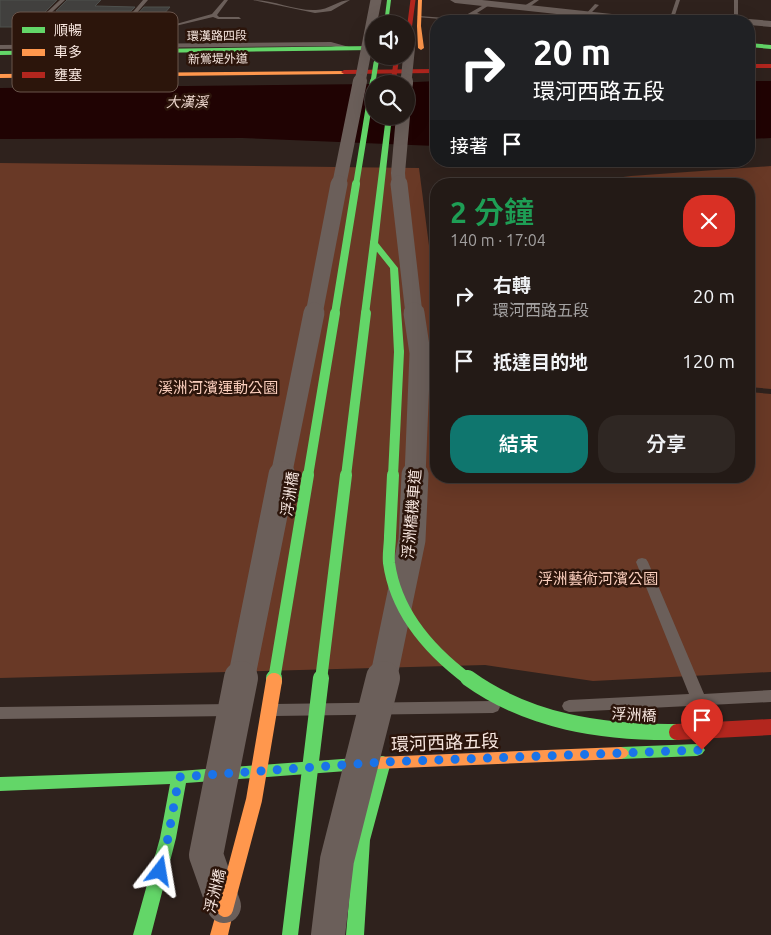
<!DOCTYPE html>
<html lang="zh-TW">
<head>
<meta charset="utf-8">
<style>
  :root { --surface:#231a16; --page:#2f2723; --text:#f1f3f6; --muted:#a3a1a1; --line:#403835; --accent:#0f766e }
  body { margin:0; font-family:Ubuntu,"Noto Sans TC",sans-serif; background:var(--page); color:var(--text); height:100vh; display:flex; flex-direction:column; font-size:19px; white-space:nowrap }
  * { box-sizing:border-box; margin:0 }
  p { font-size:16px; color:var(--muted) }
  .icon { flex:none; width:28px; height:28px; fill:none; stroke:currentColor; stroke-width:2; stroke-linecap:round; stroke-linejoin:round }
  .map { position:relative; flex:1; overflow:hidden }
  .side { position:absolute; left:430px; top:178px; width:325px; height:305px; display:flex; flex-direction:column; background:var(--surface); border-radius:20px; box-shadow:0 5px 20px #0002,0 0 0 1px var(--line) }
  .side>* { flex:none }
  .guide { position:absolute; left:430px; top:15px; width:325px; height:152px; border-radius:20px; box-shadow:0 5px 20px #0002,0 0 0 1px var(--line); background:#202124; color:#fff; overflow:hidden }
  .buttons { position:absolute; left:365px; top:15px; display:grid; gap:10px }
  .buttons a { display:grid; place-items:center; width:50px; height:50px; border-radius:50%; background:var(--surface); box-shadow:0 5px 20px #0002,0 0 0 1px var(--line); font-size:25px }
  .pin { position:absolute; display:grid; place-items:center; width:42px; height:42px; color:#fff; margin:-51px -21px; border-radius:50% 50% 50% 0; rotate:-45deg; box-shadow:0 0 5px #0007 }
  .pin .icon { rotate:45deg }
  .me { position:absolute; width:55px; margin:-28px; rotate:14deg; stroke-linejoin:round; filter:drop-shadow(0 0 4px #0008) }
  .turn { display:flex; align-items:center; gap:18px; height:105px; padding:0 20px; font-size:22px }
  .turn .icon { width:65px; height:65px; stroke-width:2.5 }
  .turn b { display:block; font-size:35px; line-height:42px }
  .then { display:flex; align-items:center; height:48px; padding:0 20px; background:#0003; gap:10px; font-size:19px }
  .round { display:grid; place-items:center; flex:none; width:52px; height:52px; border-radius:20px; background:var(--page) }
  .head { display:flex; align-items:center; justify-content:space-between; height:85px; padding:0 20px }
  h1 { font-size:30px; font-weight:600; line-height:38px; color:#1e9e55 }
  .button { display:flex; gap:10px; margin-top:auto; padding:10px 20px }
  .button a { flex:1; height:58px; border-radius:20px; background:var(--accent); color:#fff; font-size:20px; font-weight:600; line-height:58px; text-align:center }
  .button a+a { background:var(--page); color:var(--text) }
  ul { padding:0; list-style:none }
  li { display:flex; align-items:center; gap:15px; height:65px; padding:0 20px }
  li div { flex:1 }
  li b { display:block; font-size:19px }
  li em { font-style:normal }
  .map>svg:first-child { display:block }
  .green { fill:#693926 }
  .water { fill:#200303 }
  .building { fill:#41403e; stroke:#4e504d }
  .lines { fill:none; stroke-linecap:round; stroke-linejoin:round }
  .lane { fill:#6b5f5a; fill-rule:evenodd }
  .street { fill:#6b5f5a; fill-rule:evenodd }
  .fast { fill:#63d668; fill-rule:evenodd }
  .slow { fill:#ff974d; fill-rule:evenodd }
  .jam { fill:#b3261e; fill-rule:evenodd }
  .street-bridge-far5 { stroke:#6b5f5a; stroke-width:11 }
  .street-bridge-far4 { stroke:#6b5f5a; stroke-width:14 }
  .street-bridge-far3 { stroke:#6b5f5a; stroke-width:17 }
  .street-bridge-far2 { stroke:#6b5f5a; stroke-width:21 }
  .street-bridge-far1 { stroke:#6b5f5a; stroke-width:27 }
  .street-bridge { stroke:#6b5f5a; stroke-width:34 }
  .fast-bridge-far5 { stroke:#63d668; stroke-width:5 }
  .fast-bridge-far4 { stroke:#63d668; stroke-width:6 }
  .fast-bridge-far3 { stroke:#63d668; stroke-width:8 }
  .fast-bridge-far2 { stroke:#63d668; stroke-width:10 }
  .fast-bridge-far1 { stroke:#63d668; stroke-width:12 }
  .fast-bridge { stroke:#63d668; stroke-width:16 }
  .slow-bridge { stroke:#ff974d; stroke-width:16 }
  .jam-bridge-far2 { stroke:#b3261e; stroke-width:5 }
  .jam-bridge-far1 { stroke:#b3261e; stroke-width:6 }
  .jam-bridge { stroke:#b3261e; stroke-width:16 }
  .route { stroke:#1a73e8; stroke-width:9; stroke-dasharray:0 16.2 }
  .labels { text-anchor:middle; stroke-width:5; stroke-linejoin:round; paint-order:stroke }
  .far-street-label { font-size:12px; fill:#f7e6df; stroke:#2c150b }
  .far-water-label { font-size:14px; font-style:italic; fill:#f0dad1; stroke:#2c150b }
  .park-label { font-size:15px; fill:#facebd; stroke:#2c150b }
  .street-label { font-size:15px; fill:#f7e6df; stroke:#2c150b }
  .near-street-label { font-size:18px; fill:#f7e6df; stroke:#2c150b }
  .key { fill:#2c150b; stroke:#69544b; stroke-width:1 }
  .key-label { font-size:14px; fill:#f7e6df }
</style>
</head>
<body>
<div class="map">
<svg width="771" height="935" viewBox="0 0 771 935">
  <rect width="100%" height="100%" fill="#2f221d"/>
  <path class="green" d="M0,163l419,5 17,132v176h313v-84l22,2v278l-178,9 -108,-16 -485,13z
    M771,166v223l-22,-2v-203h-181l63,-8z"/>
  <path class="water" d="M436,81v65l-194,-8 -242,1v-51l374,-4v32h32v-32h-27z
    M749,81h22v57l-22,1z"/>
  <path class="building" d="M0,0h57l-13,13v2l28,3 -5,6h-20l-5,3h-42z
    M67,0h34l-6,6 40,1 -4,4h-75z
    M144,7h26l-15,17h-80l7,-6 53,-1z"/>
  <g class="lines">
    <path class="lane" d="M60,0h5l-14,13h81l11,-13h5l-13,15 -54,1 -10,9 -2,-1 7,-8 -31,-2z
      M224,0h4l-11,15 2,2h20l2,2h-23l-5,-2 -42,10 -2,-1 43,-12z
      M253,0c21,0 42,11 63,10 13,0 22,-10 34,-10l-19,11 -16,2z
      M534,0h5l-11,8h-4v-2z
      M676,0h4l-6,18 -2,1 -2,-1z
      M734,0h4v21h-4z
      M489,2l2,2 -14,9 23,6v2l-26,-6 -10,6 -47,-4 2,-1 40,3z
      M595,4l4,1 -10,10h-4z
      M559,10l4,1 -5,6 1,4h-4l-1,-4z
      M331,42l18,5 -3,2 -15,-3 -331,3v-4z
      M642,558l4,1 2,3 56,132 67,-4v12l-202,10 -5,-2 -2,-4 2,-4 5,-2 120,-6 -53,-132 2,-3z
      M493,701l5,2 2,4 -2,4 -5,2 -219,3 -5,-2 -2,-4 2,-4 5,-2z
      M231,704l5,2 2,4 -2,4 -5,2 -231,3v-12z"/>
    <path class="street" d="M450,0h32l130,14 121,4 5,3 -126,-1 -157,-17z
      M749,19l22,2v6l-22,-2v-4h-5z"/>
    <path class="fast" d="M387,0h4l-3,24h-4z
      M749,43l22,2v4l-22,-2z
      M374,46v4l-374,5v-4z
      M386,116h6l-14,127 20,25 6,84 -5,3 -5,-3 -4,-84 -20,-25z
      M697,744l5,2 3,4 -3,4 -5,2 -76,3 -5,-2 -3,-4 3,-4 5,-2z
      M383,756l5,2 3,4 -21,78 -6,95h-18l8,-95 19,-71 -187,14 -10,55 -25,97h-18l27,-97 10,-54 -170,7v-14l179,-6z"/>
    <path class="slow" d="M418,0h4l-1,26 3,22 -3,2 -3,-2 -1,-22z
      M346,71l-2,3 -344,4v-4z
      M621,747l5,2 3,4 -3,4 -5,2 -245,10 -5,-2 -3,-4 3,-4 5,-2z
      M225,901l6,2 3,6 -6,26h-18l9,-32z"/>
    <path class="jam" d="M749,64h22v4h-22z
      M436,69v4l-92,1 -3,-2 3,-2z"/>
    <path class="street-bridge-far5" d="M360,82l16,-82
      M406,82l4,-39 -2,-5"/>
    <path class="street-bridge-far4" d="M406,84v-3
      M339,185l21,-104
      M399,185l-1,-12 5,-57"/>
    <path class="street-bridge-far3" d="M399,184l15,130
      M314,314l25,-130"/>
    <path class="street-bridge-far2" d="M414,313l6,40 -5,123
      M281,476l33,-163"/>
    <path class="street-bridge-far1" d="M241,680l41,-205
      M383,680l29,-140 3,-65"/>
    <path class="street-bridge" d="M224,906l-18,-51 35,-177
      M328,935l9,-75 46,-182"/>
    <path class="fast-bridge-far5" d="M373,82l3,-19"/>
    <path class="fast-bridge-far4" d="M356,185l17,-104"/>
    <path class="fast-bridge-far3" d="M335,314l21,-130
      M365,314l9,-71"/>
    <path class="fast-bridge-far2" d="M308,476l27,-163
      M346,476l20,-163
      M393,476l6,-124"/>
    <path class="fast-bridge-far1" d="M393,475c-1,20 -2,41 -3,61 0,9 -2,18 -1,27 7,50 41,88 80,117
      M274,680l34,-205
      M321,680l25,-205"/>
    <path class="fast-bridge" d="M468,678c61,44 135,55 209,54
      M274,681v-3
      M290,935l31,-257"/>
    <path class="slow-bridge" d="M225,909l29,-109 20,-119"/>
    <path class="jam-bridge-far2" d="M374,35l-3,13 3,8
      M408,38l5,-38
      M393,82l3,-19"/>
    <path class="jam-bridge-far1" d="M393,84v-3"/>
    <path class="jam-bridge" d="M677,732l94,-5"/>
  </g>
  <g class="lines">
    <path class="route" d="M160,871l8,-33 11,-61 204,-15 319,-12"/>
  </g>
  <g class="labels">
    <g class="far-street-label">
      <text transform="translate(217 36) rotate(-1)" y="4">環漢路四段</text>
      <text transform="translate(218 59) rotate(-1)" y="4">新鶯堤外道</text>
    </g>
    <g class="far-water-label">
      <text transform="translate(187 102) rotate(-1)" y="5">大漢溪</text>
    </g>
    <g class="park-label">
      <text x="218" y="393">溪洲河濱運動公園</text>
      <text x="598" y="584">浮洲藝術河濱公園</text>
    </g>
    <g class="street-label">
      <text transform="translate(290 494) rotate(-81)" y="5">浮洲橋</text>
      <text transform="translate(412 514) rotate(-85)" y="5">浮洲橋機車道</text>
      <text transform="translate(634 715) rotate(3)" y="5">浮洲橋</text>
      <text transform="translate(215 891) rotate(-76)" y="5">浮洲橋</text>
    </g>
    <g class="near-street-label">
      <text transform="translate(445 743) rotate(-2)" y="6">環河西路五段</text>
    </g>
  </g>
  <rect x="12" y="12" width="166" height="80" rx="8" class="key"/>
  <rect x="22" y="27" width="23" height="6" fill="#63d668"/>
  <rect x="22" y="49" width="23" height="7" fill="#ff974d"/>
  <rect x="22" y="72" width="23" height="6" fill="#b3261e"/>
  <g class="key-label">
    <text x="54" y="35">順暢</text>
    <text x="54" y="57">車多</text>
    <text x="54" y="80">壅塞</text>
  </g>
</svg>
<div class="buttons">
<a><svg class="icon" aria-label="sound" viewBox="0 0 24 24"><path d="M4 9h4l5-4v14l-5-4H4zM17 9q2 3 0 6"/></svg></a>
<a><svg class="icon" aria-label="search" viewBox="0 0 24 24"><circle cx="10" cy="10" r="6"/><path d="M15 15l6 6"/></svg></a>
</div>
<div class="pin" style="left:702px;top:750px;background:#d93025"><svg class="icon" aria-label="arrive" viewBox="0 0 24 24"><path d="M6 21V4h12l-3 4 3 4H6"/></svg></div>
<svg class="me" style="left:160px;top:871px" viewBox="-20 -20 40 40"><path d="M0-17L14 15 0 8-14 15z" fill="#1a73e8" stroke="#fff" stroke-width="4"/></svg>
<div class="guide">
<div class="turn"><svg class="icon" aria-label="right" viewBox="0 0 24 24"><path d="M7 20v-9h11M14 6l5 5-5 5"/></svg><div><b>20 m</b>環河西路五段</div></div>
<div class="then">接著<svg class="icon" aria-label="arrive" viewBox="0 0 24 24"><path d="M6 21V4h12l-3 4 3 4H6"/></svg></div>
</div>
<section class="side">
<div class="head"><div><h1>2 分鐘</h1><p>140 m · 17:04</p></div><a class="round" style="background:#d93025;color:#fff"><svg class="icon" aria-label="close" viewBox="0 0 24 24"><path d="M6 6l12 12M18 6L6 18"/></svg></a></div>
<ul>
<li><svg class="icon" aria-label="right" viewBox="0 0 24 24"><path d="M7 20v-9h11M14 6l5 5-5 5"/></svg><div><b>右轉</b><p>環河西路五段</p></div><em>20 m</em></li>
<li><svg class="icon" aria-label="arrive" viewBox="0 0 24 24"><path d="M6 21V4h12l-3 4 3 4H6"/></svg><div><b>抵達目的地</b></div><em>120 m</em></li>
</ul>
<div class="button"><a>結束</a><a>分享</a></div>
</section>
</div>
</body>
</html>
